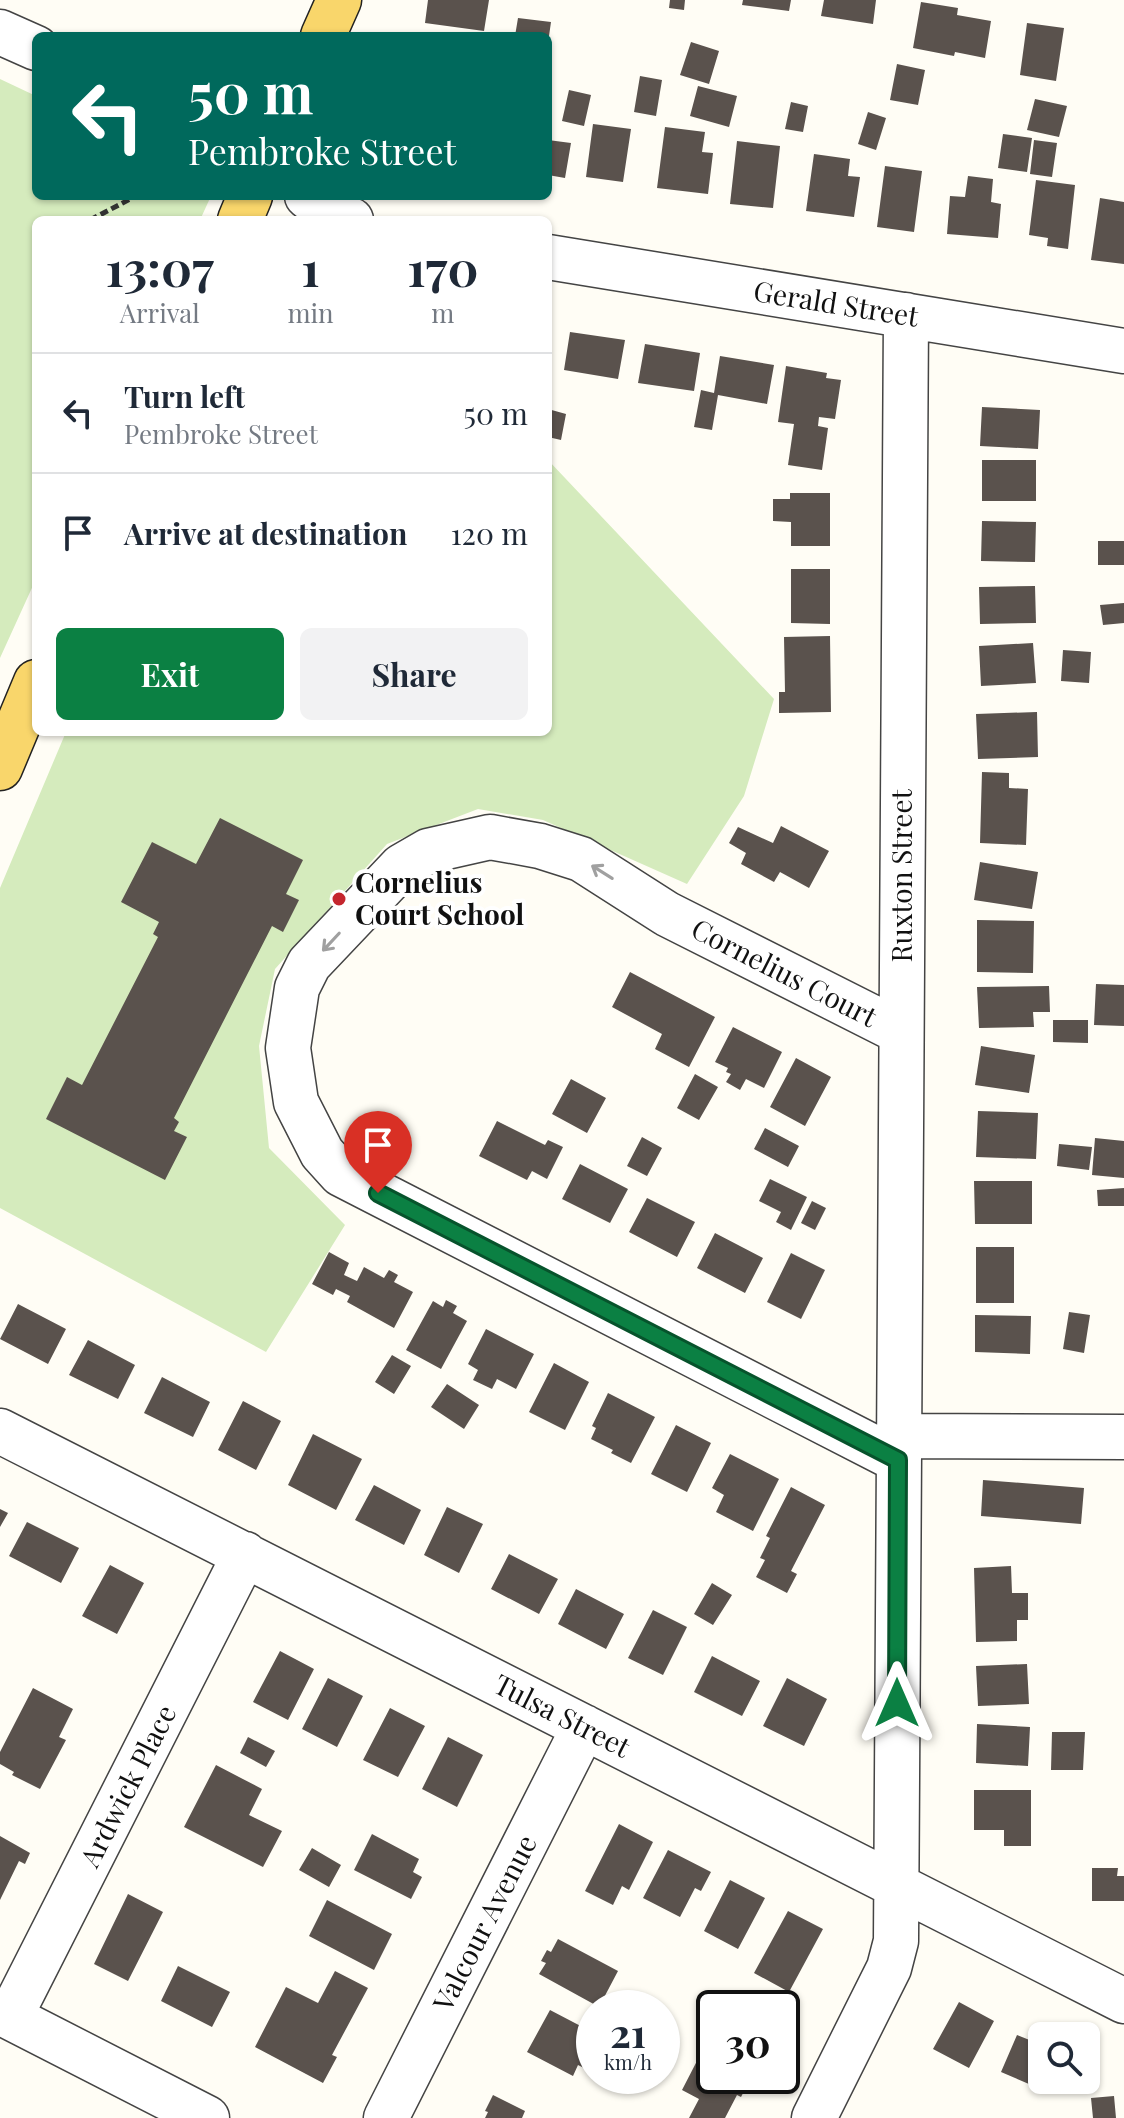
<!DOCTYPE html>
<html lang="en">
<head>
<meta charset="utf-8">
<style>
  :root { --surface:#fff; --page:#f2f2f3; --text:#1f2937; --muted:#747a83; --line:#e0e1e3; --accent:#0b8043 }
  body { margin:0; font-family:"Playfair Display",serif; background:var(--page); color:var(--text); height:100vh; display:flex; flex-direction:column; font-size:30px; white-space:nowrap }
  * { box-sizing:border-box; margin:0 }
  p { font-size:26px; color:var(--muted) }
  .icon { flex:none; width:44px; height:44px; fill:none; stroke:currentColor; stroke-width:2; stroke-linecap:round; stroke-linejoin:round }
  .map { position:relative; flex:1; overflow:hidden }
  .details { position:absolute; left:32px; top:216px; width:520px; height:520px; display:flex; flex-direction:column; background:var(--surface); border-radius:12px; box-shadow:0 2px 6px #0004 }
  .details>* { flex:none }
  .guide { position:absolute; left:32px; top:32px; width:520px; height:168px; border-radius:12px; box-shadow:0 2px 6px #0004; background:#00695c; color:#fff; overflow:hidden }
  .tools { position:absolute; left:1028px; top:2022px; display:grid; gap:16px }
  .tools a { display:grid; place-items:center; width:72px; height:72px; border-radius:12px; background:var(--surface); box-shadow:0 2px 6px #0004; font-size:40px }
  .speed { position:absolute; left:576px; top:1990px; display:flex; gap:16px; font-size:40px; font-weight:700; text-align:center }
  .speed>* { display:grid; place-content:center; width:104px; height:104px; border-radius:50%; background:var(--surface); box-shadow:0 2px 6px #0004; line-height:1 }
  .speed small { font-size:20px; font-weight:400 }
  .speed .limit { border:4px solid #111; border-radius:12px; background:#fff; color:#111 }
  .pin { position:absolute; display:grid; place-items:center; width:68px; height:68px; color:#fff; margin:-82px -34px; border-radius:50% 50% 50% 0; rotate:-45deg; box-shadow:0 0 8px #0007 }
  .pin .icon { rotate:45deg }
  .me { position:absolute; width:88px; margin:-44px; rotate:0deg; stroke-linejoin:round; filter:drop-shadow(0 0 6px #0008) }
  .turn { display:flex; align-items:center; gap:28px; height:168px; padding:0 24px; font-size:36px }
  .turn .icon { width:104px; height:104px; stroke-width:2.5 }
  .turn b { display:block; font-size:56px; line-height:68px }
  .eta { display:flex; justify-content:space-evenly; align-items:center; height:136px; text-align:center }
  .eta b { font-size:48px; font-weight:700; line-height:56px }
  .primary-button { display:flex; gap:16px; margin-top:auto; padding:16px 24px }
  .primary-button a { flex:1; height:92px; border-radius:12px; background:var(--accent); color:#fff; font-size:32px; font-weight:700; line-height:92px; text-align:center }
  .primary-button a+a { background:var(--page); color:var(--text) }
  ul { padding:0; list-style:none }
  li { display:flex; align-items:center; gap:24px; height:120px; padding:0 24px; border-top:2px solid var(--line) }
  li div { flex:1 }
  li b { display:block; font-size:30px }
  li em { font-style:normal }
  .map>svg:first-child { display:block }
  .green { fill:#d5ebbd }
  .building { fill:#5a524d }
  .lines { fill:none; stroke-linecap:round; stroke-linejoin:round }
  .minor-casing { stroke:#444; stroke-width:47 }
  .major-casing { stroke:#222; stroke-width:47 }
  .path { stroke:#333; stroke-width:5; stroke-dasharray:8 4; stroke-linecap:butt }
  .minor { stroke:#fff; stroke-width:44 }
  .major { stroke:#f9d66b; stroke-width:44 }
  .oneway { stroke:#a0a0a0 }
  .route-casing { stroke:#07532c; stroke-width:20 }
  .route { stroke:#0b8043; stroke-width:14 }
  .poi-dot { fill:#c4262e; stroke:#fff; stroke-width:3 }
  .labels { text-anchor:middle; stroke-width:8; stroke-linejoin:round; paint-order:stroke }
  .street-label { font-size:28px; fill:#111; stroke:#fff }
  .poi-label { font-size:28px; font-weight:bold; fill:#111; stroke:#fff; text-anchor:start }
</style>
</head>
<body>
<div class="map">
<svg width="1124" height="2118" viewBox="0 0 1124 2118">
  <rect width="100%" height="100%" fill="#fffdf5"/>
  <path class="green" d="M0,79l36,17v100h175l-11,24h-164v359l-36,79z
    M548,460l226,239 -30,97 -57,88 -144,-64 -65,-11 -91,35 -112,125 -16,77 10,102 76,77 -79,127 -266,-144v-320l66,-156h482z"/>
  <path class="building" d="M428,0h61l-5,31 -59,-8z
    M670,0h15l-1,10 -15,-2z
    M743,0h48l-2,11 -47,-6z
    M824,0h52l-3,24 -52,-8z
    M921,2l37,6 -1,7 34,6 -6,37 -30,-6 -1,4 -41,-8z
    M518,18l33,4 -2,14h-34z
    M1027,23l37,5 -8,53 -36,-6z
    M691,42l28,9 -10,33 -29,-9z
    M897,64l28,6 -7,35 -28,-5z
    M640,76l22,4 -6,36 -22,-4z
    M698,86l39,10 -8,31 -39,-11z
    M569,90l22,5 -7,31 -22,-5z
    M1035,99l32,7 -8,31 -32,-7z
    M791,102l17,4 -5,26 -18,-3z
    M868,112l18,6 -10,32 -18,-6z
    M593,124l38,5 -8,53 -37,-5z
    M665,127l40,5 -3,20 11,1 -5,41 -51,-6z
    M1003,134l29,4 -5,34 -29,-4z
    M548,140l23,3 -6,35 -17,-3z
    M1034,140l23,3 -5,34 -22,-3z
    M737,141l43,5 -7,62 -43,-4z
    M814,154l36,5 -2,17 12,1 -6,40 -48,-6z
    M885,166l37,5 -8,61 -37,-5z
    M968,176l25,3 -2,23 10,2 -3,34 -51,-4 3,-38 15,1z
    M1036,180l39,5 -7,64 -21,-3 1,-8 -19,-3z
    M1100,198l24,4v62l-33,-4z
    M570,332l55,8 -7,39 -54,-9z
    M645,344l55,9 -6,38 -56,-8z
    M720,356l54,9 -7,39 -49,-9 -6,35 -18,-3 7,-37 13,3z
    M786,366l41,7 -1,5 15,2 -6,39 -16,-2 -1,9 10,2 -6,42 -34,-5 6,-41 -16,-2z
    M982,407l58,3 -2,39 -58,-3z
    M548,409l18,5 -5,26 -13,-3z
    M982,460h54v41h-54z
    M790,493h40v53h-39v-24l-18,-1v-22h17z
    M982,521l54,1 -1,40 -54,-1z
    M1098,541h26v24h-26z
    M791,569h39v55l-39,-1z
    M1035,586l1,37 -56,1 -1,-37z
    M1124,603v20l-21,2 -3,-20z
    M830,636l1,76 -52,1v-21h6l-1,-55z
    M1033,643l3,40 -55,3 -2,-40z
    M1063,650l28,2 -2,31 -28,-2z
    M1037,712l1,45 -60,2 -2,-45z
    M982,772l27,1v15l19,1 -2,56 -46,-2z
    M220,818l83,42 -17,34 13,6 -16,32 -11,-6 -98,192 5,4 -5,9 13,6 -22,43 -119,-61 21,-42 15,8 76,-148 -5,-3 6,-12 -38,-20 31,-60 44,22z
    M781,826l48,25 -20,37 -29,-16 -6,10 -33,-18 5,-11 -17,-10 9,-16 35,16z
    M980,862l58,10 -6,37 -58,-9z
    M977,920l57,1 -1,52 -56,-1z
    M630,972l85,45 -26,50 -34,-18 7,-15 -50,-27z
    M1096,984l28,1v41l-30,-1z
    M1049,986l1,26h-17l1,15 -55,1 -2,-41z
    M1053,1020h35v23l-35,-1z
    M733,1027l49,25 -18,36 -18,-9 -6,11 -14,-8 5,-8 -5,-2 2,-4 -13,-6z
    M981,1046l54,9 -6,38 -54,-8z
    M796,1058l35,19 -26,49 -35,-19z
    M695,1074l23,13 -19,33 -22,-12z
    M571,1079l35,19 -19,35 -35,-19z
    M978,1111l60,2 -2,46 -60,-2z
    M497,1121l48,24 3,-5 15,7 -16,32 -15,-8 -5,9 -48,-24z
    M765,1128l34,18 -11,21 -34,-18z
    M642,1137l20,11 -15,28 -20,-10z
    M1095,1138l29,3v37l-32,-3z
    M1059,1144l33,3 -3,23 -32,-4z
    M580,1164l48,25 -18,34 -48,-24z
    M770,1179l37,18 -16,33 -15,-8 5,-10 -22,-11z
    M974,1181h58v43h-57z
    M1124,1188v18h-26l-1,-16z
    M647,1198l48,24 -18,35 -48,-25z
    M812,1201l14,7 -11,22 -14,-7z
    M715,1233l48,25 -18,35 -48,-25z
    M976,1247h38v56h-38z
    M329,1252l20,11 -5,12 13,6 7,-14 20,11 5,-8 9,5 -4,7 19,10 -19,36 -47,-26 3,-6 -14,-7 -3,6 -21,-11z
    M791,1253l34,17 -24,49 -34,-17z
    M446,1300l11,6 -4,7 14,8 -26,48 -35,-19 27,-49 10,6z
    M18,1304l48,25 -18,35 -48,-25z
    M1069,1312l21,3 -6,38 -21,-4z
    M975,1315l56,1 -1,38 -55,-2z
    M486,1329l48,25 -18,35 -19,-10 -5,10 -19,-9 5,-10 -10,-6z
    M88,1340l47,25 -17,34 -49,-24z
    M392,1355l19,11 -17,28 -19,-12z
    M554,1363l35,19 -24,48 -36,-18z
    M162,1377l48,25 -17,35 -49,-24z
    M447,1384l32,21 -15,24 -33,-22z
    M608,1393l47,24 -24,46 -20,-10 2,-3 -22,-11 5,-11 -4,-2z
    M243,1401l38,20 -25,49 -38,-20z
    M676,1425l35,18 -24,49 -36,-18z
    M313,1434l49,25 -26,51 -48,-25z
    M730,1454l49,25 -26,52 -37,-19 8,-17 -12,-7z
    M983,1480l101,8 -3,36 -100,-8z
    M374,1485l47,25 -17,35 -49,-25z
    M791,1487l34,18 -34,66 6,3 -10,19 -31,-16 9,-17 -5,-2 10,-20 -4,-2z
    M447,1507l36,17 -24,49 -35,-18z
    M0,1509l8,4 -8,14z
    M27,1522l52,26 -18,35 -52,-27z
    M509,1554l49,25 -19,35 -48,-25z
    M110,1565l34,18 -27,51 -35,-18z
    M1011,1566l1,27h16v27h-11v21l-41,1 -2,-74z
    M712,1583l20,12 -19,30 -19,-11z
    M576,1589l48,25 -18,35 -48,-25z
    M653,1610l34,17 -24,48 -35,-17z
    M280,1651l34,18 -26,51 -35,-18z
    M712,1656l48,25 -18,35 -48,-24z
    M1027,1664l2,40 -51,2 -2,-40z
    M328,1678l35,18 -26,51 -35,-18z
    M787,1678l40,21 -23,47 -41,-20z
    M33,1688l40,21 -14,28 7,3 -26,49 -28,-14 2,-3 -14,-8v-12z
    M390,1708l35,18 -27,51 -35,-17z
    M977,1724l53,3 -2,39 -52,-3z
    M1052,1732h33l-2,38h-32z
    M248,1737l27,14 -9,16 -26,-14z
    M448,1737l35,18 -26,52 -35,-18z
    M216,1765l46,24 -13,26 33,16 -19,36 -79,-40z
    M974,1790h57v56h-27v-16h-30z
    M619,1824l34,18 -24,48 -7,-4 -9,19 -28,-14z
    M372,1834l47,25 -6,13 9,5 -11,22 -57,-29z
    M0,1836l30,17 -5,11 -6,-3 -19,39z
    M312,1848l29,17 -12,22 -30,-17z
    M668,1850l43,22 -10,19 -6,-3 -15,29 -37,-19z
    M1092,1868h26l-1,8h7v25h-32z
    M730,1880l35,18 -27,51 -34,-18z
    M128,1894l35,18 -35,69 -34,-17z
    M327,1900l65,34 -18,36 -65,-34z
    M788,1911l35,18 -34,63 -35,-19z
    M558,1939l60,32 -19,36 -60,-33 7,-11 -5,-2 6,-11 4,2z
    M178,1966l52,26 -18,35 -51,-26z
    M335,1971l33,17 -36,67 5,2 -14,26 -68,-36 31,-60 32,16z
    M959,2002l35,19 -25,47 -36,-19z
    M550,2010l44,23v40l-16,-8 -5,11 -46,-24z
    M714,2028v48h38l-11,21 -4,-2 -12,23h-36l10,-19 -17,-9z
    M1017,2035l25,10v35h14l-6,13 -49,-21z
    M600,2076h27l-6,11z
    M493,2095l32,16 -3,7h-37l3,-6 -3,-1z
    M1114,2096l2,22h-23l-2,-20z"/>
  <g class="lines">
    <defs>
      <path id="minor" d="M0,32l36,16
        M307,196l19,15 25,9
        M548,257l576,94
        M0,1431l1124,570
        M898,1436l226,1
        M898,1460l-557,-286 -19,-21 -26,-51 -8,-54 9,-60 12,-24 93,-98 26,-15 62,-14 50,9 41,13 86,55 234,118
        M0,2012l207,106
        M10,2017l235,-463
        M386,2118l198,-391
        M814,2118l75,-150 7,-27 10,-1626"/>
      <path id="major" d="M323,36l16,-36
        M240,220l10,-24
        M0,768l36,-86"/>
    </defs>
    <use href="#minor" class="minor-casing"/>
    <use href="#major" class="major-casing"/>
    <path class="path" d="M90,220l46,-24
      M34,249l2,-1"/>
    <use href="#minor" class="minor"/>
    <use href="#major" class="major"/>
  </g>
  <defs><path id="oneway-shaft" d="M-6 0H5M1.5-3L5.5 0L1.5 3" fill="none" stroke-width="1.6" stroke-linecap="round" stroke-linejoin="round" transform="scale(2)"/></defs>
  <g class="oneway">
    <use href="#oneway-shaft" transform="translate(602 872) rotate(-148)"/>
    <use href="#oneway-shaft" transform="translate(331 942) rotate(133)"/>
  </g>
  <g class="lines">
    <defs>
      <path id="route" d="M378,1193l520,267 -1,243"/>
    </defs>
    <use href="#route" class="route-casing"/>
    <use href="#route" class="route"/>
  </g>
  <circle class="poi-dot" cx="339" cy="899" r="8"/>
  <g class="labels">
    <g class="street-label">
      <text transform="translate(836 304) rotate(9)" y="10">Gerald Street</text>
      <text transform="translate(902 876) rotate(-90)" y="10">Ruxton Street</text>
      <text transform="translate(784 973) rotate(27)" y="10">Cornelius Court</text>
      <text transform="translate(562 1716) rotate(27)" y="10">Tulsa Street</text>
      <text transform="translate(128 1786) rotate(-63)" y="10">Ardwick Place</text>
      <text transform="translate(485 1923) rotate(-63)" y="10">Valcour Avenue</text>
    </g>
    <g class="poi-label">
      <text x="355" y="893">Cornelius<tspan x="355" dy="32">Court School</tspan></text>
    </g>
  </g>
</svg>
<div class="tools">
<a><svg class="icon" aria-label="search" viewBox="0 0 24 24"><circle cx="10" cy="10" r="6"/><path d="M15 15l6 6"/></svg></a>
</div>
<div class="speed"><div>21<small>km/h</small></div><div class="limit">30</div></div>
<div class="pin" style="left:378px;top:1193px;background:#d93025"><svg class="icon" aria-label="arrive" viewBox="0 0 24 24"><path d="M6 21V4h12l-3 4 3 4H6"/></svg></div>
<svg class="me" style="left:897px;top:1703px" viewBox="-20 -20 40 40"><path d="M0-17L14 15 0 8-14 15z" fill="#0b8043" stroke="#fff" stroke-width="4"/></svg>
<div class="guide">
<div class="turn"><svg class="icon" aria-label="left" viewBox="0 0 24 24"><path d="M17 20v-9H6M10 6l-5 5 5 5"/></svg><div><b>50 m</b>Pembroke Street</div></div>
</div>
<section class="details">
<div class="eta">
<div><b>13:07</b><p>Arrival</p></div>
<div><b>1</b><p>min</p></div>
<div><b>170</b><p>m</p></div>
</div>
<ul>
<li><svg class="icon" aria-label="left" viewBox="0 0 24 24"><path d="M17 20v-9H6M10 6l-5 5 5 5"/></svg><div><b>Turn left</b><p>Pembroke Street</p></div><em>50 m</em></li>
<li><svg class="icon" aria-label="arrive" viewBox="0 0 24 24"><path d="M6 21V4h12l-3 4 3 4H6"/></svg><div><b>Arrive at destination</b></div><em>120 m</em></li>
</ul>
<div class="primary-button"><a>Exit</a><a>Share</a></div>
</section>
</div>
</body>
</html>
